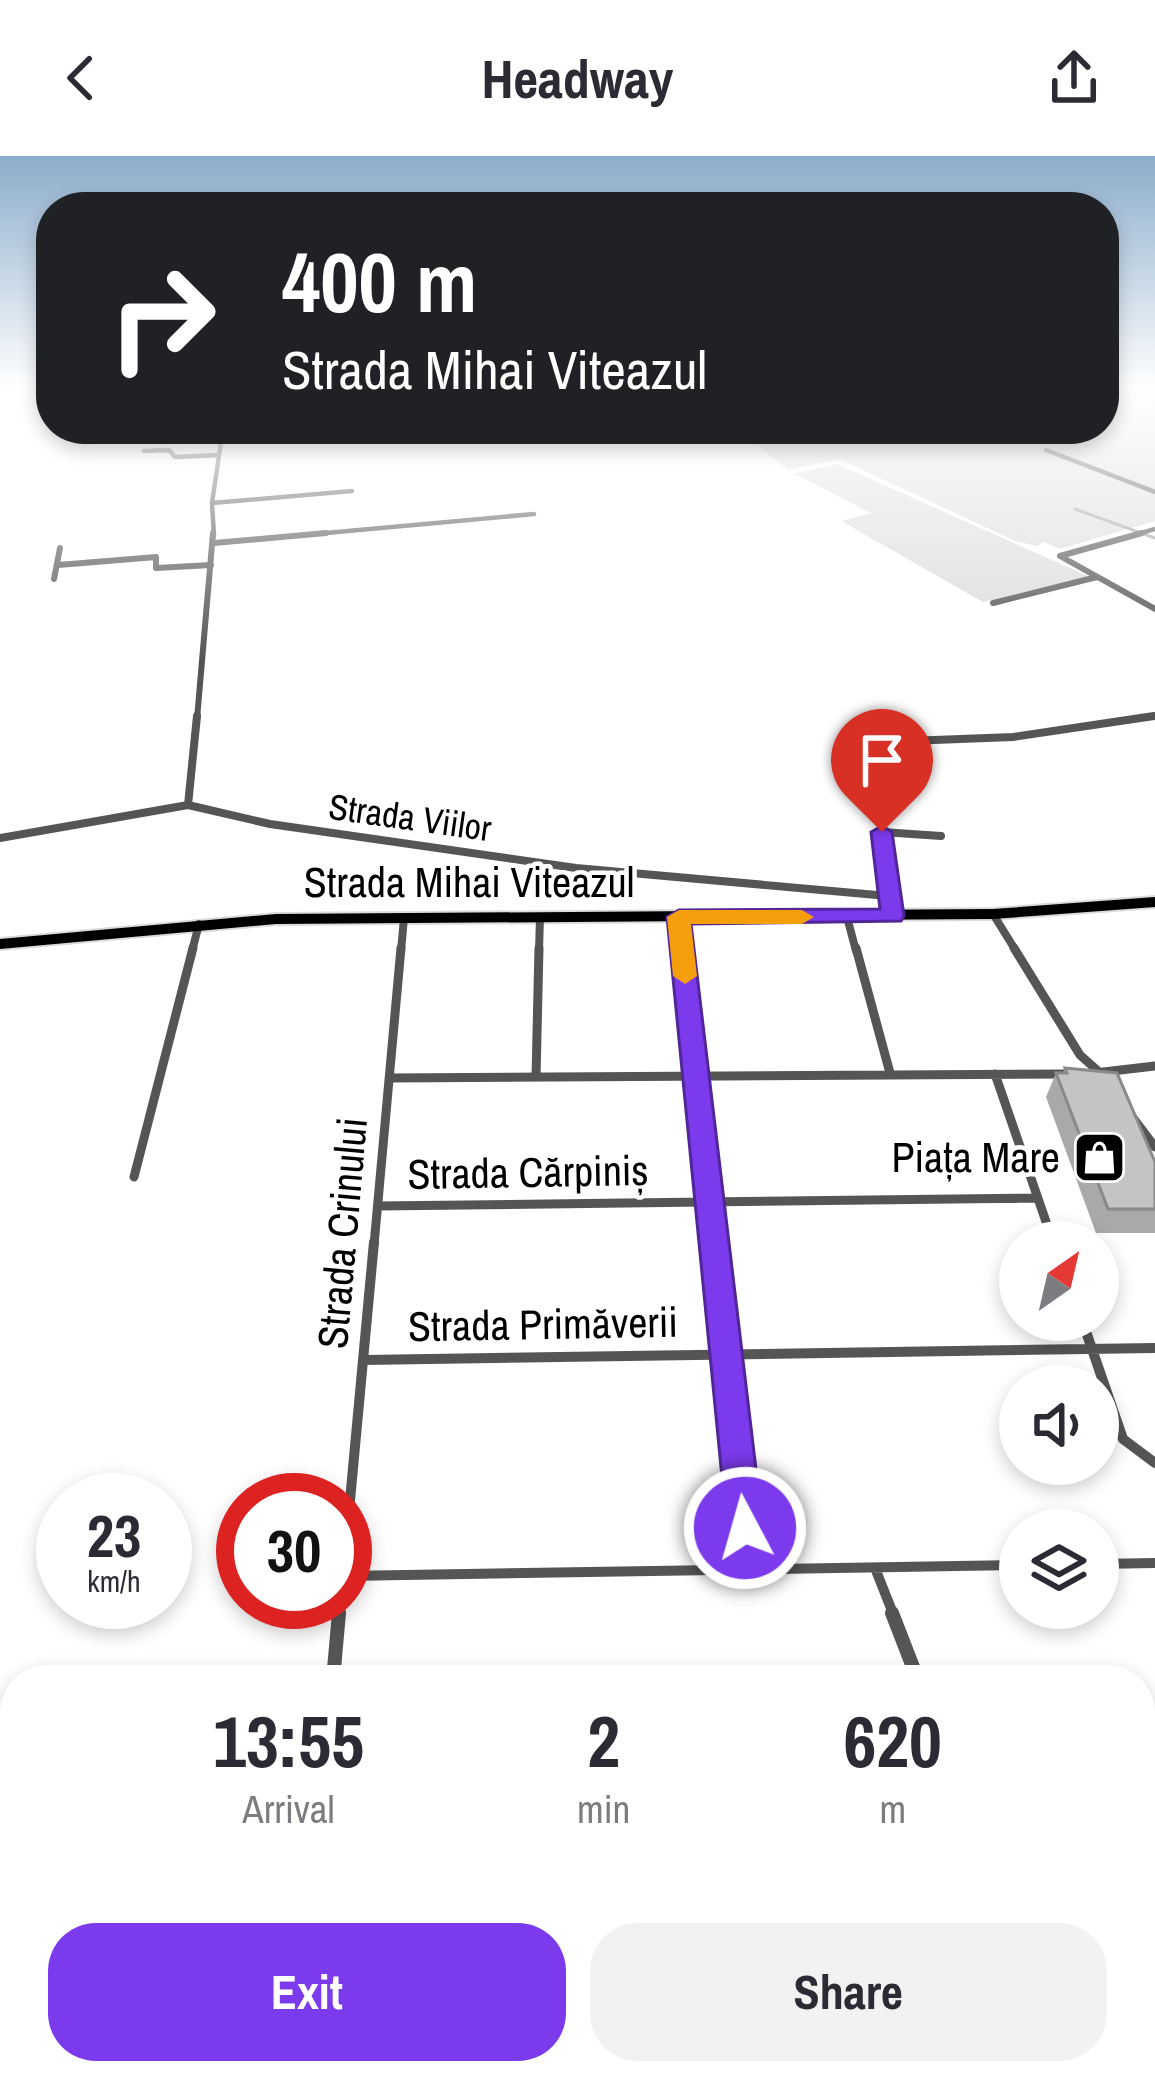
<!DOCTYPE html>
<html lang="en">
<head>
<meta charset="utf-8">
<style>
  :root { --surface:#fff; --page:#f2f2f3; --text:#2b2b33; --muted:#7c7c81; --accent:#7c3aed }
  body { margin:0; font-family:"Archivo Narrow",sans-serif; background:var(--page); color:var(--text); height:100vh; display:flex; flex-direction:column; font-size:45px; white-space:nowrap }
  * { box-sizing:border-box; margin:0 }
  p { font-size:39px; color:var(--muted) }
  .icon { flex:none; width:66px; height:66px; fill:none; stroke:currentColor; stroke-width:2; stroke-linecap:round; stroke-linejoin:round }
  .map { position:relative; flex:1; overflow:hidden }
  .details { position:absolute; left:0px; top:1509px; width:1155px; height:420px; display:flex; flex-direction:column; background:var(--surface); border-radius:48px 48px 0 0; box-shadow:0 6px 18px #0003 }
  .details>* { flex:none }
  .hud { position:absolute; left:36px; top:36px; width:1083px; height:252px; border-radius:48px; box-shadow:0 6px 18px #0003; background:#202124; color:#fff; overflow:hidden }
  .needle { width:78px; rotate:34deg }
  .controls { position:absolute; left:999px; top:1065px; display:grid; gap:24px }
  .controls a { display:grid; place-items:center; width:120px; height:120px; border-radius:50%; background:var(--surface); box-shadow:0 6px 18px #0003; font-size:60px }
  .speed { position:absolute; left:36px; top:1317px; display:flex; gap:24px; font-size:60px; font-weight:700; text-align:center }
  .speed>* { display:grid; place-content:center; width:156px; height:156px; border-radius:50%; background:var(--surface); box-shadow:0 6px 18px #0003; line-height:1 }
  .speed small { font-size:30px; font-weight:400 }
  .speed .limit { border:18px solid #d22; background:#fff; color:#111 }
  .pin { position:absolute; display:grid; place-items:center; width:102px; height:102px; color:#fff; margin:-123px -51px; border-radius:50% 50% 50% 0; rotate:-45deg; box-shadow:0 0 12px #0007 }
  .pin .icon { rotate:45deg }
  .me { position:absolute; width:132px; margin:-66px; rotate:354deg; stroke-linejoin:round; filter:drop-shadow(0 0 9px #0008) }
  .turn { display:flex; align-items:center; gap:42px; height:252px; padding:0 48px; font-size:54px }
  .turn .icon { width:156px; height:156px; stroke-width:2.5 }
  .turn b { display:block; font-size:84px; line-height:102px }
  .eta { display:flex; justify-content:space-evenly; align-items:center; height:204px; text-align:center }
  .eta b { font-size:72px; font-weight:700; line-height:84px }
  .action { display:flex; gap:24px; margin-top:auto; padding:24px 48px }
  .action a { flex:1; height:138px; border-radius:48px; background:var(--accent); color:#fff; font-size:48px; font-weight:700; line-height:138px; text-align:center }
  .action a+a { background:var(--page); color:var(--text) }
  header { display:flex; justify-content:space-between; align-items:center; height:156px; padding:0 48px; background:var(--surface); font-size:54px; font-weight:700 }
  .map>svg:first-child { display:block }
  .green { fill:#dcdcdc }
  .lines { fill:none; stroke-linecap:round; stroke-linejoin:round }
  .stream { stroke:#a3a3a3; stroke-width:3 }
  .highway-casing { stroke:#dbdbdb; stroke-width:4 }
  .street-far5 { stroke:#555; stroke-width:4.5 }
  .street-far4 { stroke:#555; stroke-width:6 }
  .street-far3 { stroke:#555; stroke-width:8 }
  .street-far2 { stroke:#555; stroke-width:9 }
  .street-far1 { stroke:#555; stroke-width:10 }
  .street { stroke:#555; stroke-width:14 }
  .highway { fill:#000; fill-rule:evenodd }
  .wall { fill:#a9a9a9 }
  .building { fill:#c4c4c4; stroke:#898989; stroke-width:3 }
  .route { fill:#7c3aed; stroke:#51269a; stroke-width:3 }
  .slow { fill:#f59e0b }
  .labels { text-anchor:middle; stroke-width:9; stroke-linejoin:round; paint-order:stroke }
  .far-street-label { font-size:36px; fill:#000; stroke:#fff }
  .street-label { font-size:42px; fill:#000; stroke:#fff }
  .poi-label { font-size:42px; fill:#000; stroke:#fff; text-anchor:end }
</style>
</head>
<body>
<header><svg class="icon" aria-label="back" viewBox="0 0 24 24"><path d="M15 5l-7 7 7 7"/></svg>Headway<svg class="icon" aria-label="share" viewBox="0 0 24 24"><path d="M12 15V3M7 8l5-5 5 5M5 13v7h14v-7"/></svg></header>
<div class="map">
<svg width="1155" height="1929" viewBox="0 0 1155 1929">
  <rect width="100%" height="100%" fill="#fff"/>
  <path class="green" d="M1104,233h51v132l-95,28 -16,-7 -7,4 -22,-5 -176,-82 -51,11 -50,-41h366z
    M837,308l253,113 -107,25 -142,-81 30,-8 -76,-39z"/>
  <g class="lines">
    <path class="stream" d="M1075,353l80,29"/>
    <defs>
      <path id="highway" d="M1155,741v10l-162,12 -717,5 -276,25v-10l276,-25 717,-5z"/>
    </defs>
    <use href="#highway" class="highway-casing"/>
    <path class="street-far5" d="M1046,294l109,42
      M144,295l25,-1 6,7 43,-2
      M212,347l140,-12
      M214,380l-2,-33 11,-74
      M293,380l241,-22
      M1131,380l24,-7"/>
    <path class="street-far4" d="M214,387l112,-10
      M1060,400l95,53
      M1060,400l82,-23
      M58,409l98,-8v11l55,-3
      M54,423l6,-31
      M993,447l104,-26
      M197,563l16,-186
      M1134,563l21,-3"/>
    <path class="street-far3" d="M855,587l158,-6 141,-21
      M188,649l9,-89
      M0,682l188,-33 82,19 306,44 312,28 5,20
      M888,740l-6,-64 59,4
      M993,758l23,37
      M679,761l4,34
      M847,761l9,34
      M192,795l7,-27
      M401,795l3,-33
      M539,795l1,-34"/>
    <path class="street-far2" d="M682,792l32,297
      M856,792l34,125
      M1014,792l66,107 18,16
      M1095,917l60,-7
      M995,918l58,168
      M536,921l3,-129
      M390,922l676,-4
      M1133,962l22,29
      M134,1021l59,-229
      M379,1050l657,-8
      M374,1089l27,-297"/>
    <path class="street-far1" d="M714,1086l35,329
      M1082,1164l41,119 32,24
      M364,1204l791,-12
      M345,1398l29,-312
      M1098,1408l57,-1
      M875,1412l19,48
      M345,1420l675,-11
      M339,1460l1,-14"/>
    <path class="street" d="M892,1457l26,67
      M333,1524l6,-67
      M1140,1664l15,-9
      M225,1929l19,-15"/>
    <use href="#highway" class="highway"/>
  </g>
  <path class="wall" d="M1065,912l90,94v71h-59l-50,-136 10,-24h7z"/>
  <path class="building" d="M1065,912l52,5 38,89v47h-47l-52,-136h11z"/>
  <linearGradient id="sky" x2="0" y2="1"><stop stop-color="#8cadcc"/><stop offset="0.46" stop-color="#fff"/><stop offset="1" stop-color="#fff" stop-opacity="0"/></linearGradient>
  <rect width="1155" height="503" fill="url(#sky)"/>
  <path class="route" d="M882,670l10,6 12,84 -3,5 -210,3 72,604 -6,12 -12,5 -13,-5 -5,-12 -60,-611 12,-7 201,-1 -9,-77z"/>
  <path class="slow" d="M679,754h123l12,7 -12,7h-111l6,52 -12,8 -12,-8 -6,-59z"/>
  <defs>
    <symbol id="shop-square" viewBox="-11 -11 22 22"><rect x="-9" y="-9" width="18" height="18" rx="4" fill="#000" stroke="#fff"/><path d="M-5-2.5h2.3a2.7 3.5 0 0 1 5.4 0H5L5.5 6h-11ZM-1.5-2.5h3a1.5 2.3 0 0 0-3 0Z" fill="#fff"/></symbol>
  </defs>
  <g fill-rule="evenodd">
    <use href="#shop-square" x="1070" y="972" width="59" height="59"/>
  </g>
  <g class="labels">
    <g class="far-street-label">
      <text transform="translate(410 661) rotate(8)" y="13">Strada Viilor</text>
    </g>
    <g class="street-label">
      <text x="469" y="741">Strada Mihai Viteazul</text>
      <text transform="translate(528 1016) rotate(-1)" y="15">Strada Cărpiniș</text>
      <text transform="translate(342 1077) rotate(-85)" y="15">Strada Crinului</text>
      <text transform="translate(543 1168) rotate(-1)" y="15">Strada Primăverii</text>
    </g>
    <g class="poi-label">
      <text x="1060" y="1016">Piața Mare</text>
    </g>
  </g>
</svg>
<div class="controls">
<a><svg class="needle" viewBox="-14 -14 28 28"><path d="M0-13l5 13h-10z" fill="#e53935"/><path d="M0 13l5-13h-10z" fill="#7c7c81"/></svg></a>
<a><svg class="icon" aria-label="sound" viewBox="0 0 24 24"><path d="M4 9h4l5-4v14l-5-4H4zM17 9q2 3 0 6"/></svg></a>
<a><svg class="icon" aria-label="layers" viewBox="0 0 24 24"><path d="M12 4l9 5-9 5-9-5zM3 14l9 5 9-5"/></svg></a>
</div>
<div class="speed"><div>23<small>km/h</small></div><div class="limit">30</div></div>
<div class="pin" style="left:882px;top:676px;background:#d93025"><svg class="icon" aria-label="arrive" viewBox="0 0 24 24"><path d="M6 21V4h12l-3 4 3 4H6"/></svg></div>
<svg class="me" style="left:745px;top:1372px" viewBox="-20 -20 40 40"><circle r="17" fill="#7c3aed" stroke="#fff" stroke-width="3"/><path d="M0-11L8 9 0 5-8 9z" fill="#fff"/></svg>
<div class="hud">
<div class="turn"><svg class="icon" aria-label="right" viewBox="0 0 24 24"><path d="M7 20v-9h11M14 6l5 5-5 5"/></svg><div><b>400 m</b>Strada Mihai Viteazul</div></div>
</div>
<section class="details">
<div class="eta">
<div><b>13:55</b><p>Arrival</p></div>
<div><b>2</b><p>min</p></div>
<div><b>620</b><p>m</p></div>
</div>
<div class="action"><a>Exit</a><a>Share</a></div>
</section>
</div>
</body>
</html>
